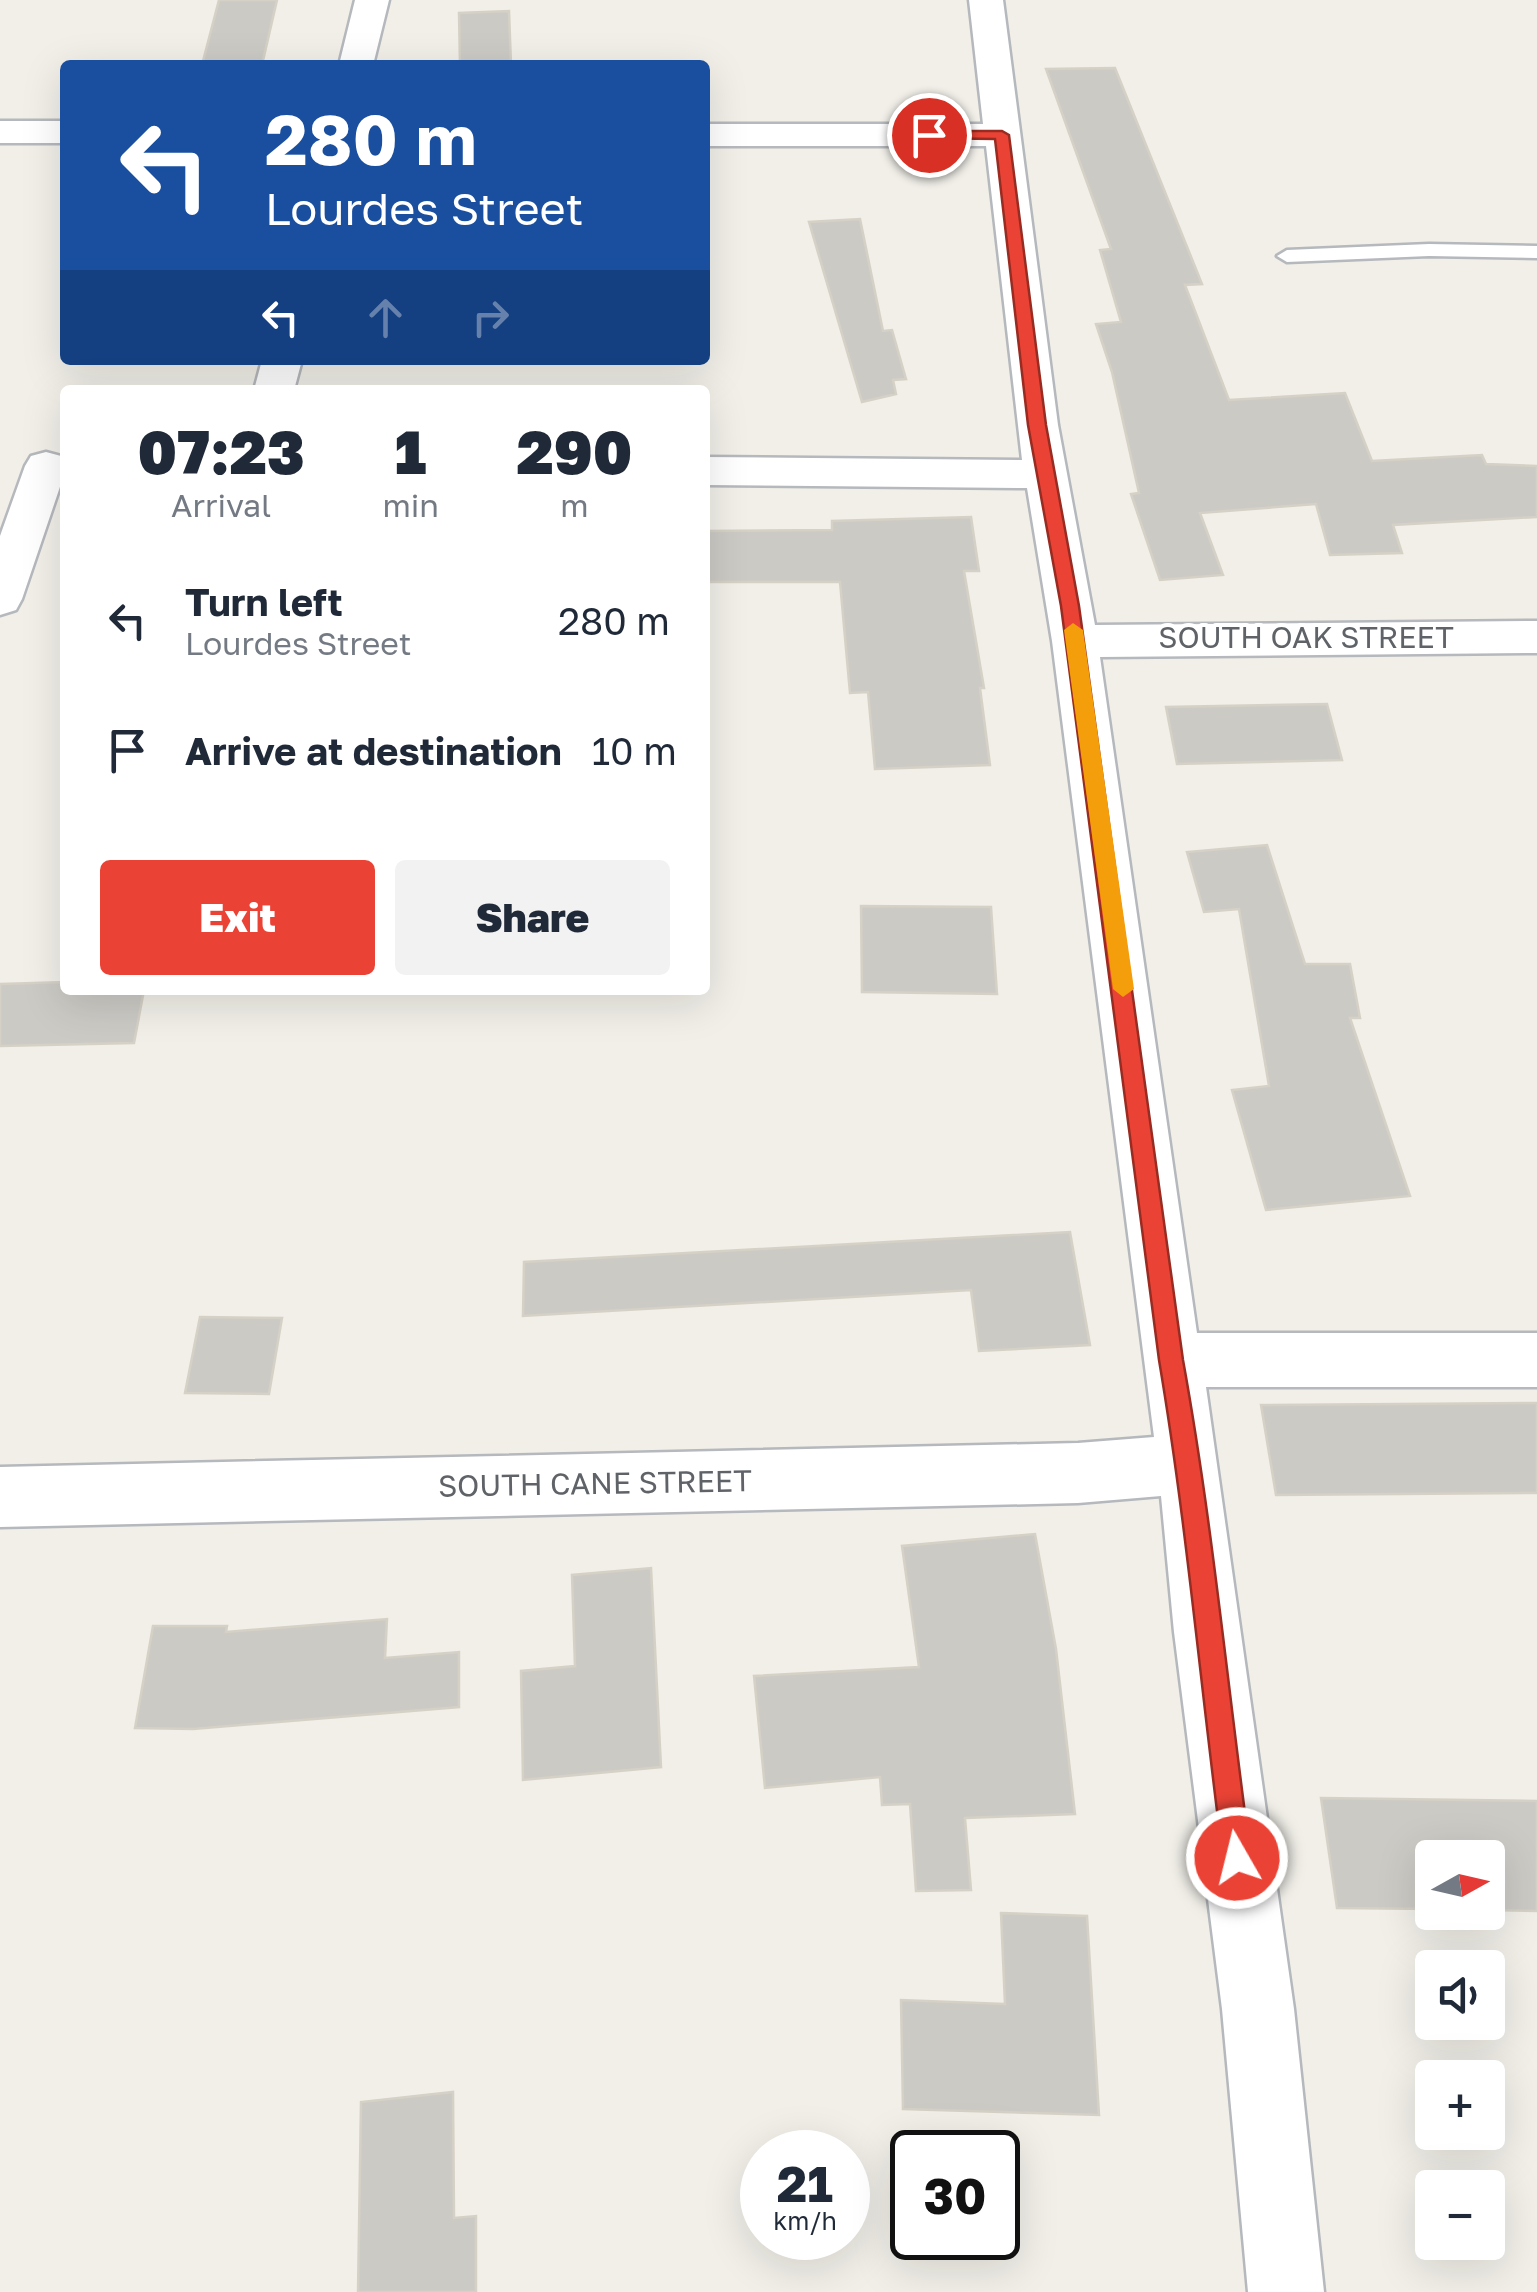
<!DOCTYPE html>
<html lang="en">
<head>
<meta charset="utf-8">
<style>
  :root { --surface:#fff; --page:#f2f2f3; --text:#1f2937; --muted:#747a83; --accent:#ea4335 }
  body { margin:0; font-family:"Golos Text",sans-serif; background:var(--page); color:var(--text); height:100vh; display:flex; flex-direction:column; font-size:38px; white-space:nowrap }
  * { box-sizing:border-box; margin:0 }
  p { font-size:32px; color:var(--muted) }
  .icon { flex:none; width:55px; height:55px; fill:none; stroke:currentColor; stroke-width:2; stroke-linecap:round; stroke-linejoin:round }
  .map { position:relative; flex:1; overflow:hidden }
  .side { position:absolute; left:60px; top:385px; width:650px; height:610px; display:flex; flex-direction:column; background:var(--surface); border-radius:10px; box-shadow:0 10px 40px #0002 }
  .side>* { flex:none }
  .hud { position:absolute; left:60px; top:60px; width:650px; height:305px; border-radius:10px; box-shadow:0 10px 40px #0002; background:#1a4fa0; color:#fff; overflow:hidden }
  .needle { width:65px; rotate:82deg }
  .tools { position:absolute; left:1415px; top:1840px; display:grid; gap:20px }
  .tools a { display:grid; place-items:center; width:90px; height:90px; border-radius:10px; background:var(--surface); box-shadow:0 10px 40px #0002; font-size:50px }
  .speed { position:absolute; left:740px; top:2130px; display:flex; gap:20px; font-size:50px; font-weight:700; text-align:center }
  .speed>* { display:grid; place-content:center; width:130px; height:130px; border-radius:50%; background:var(--surface); box-shadow:0 10px 40px #0002; line-height:1 }
  .speed small { font-size:25px; font-weight:400 }
  .speed .limit { border:5px solid #111; border-radius:15px; background:#fff; color:#111 }
  .pin { position:absolute; display:grid; place-items:center; width:85px; height:85px; color:#fff; margin:-42px; border:5px solid #fff; border-radius:50%; box-shadow:0 2px 10px #0007 }
  .me { position:absolute; width:110px; margin:-55px; rotate:352deg; stroke-linejoin:round; filter:drop-shadow(0 0 8px #0008) }
  .turn { display:flex; align-items:center; gap:35px; height:210px; padding:0 40px; font-size:45px }
  .turn .icon { width:130px; height:130px; stroke-width:2.5 }
  .turn b { display:block; font-size:70px; line-height:85px }
  .lanes { display:flex; align-items:center; height:95px; padding:0 40px; background:#0003; justify-content:center; gap:50px; direction:ltr }
  .lanes .off { opacity:.35 }
  .eta { display:flex; justify-content:space-evenly; align-items:center; height:170px; text-align:center }
  .eta b { font-size:60px; font-weight:800; line-height:70px }
  .action { display:flex; gap:20px; margin-top:auto; padding:20px 40px }
  .action a { flex:1; height:115px; border-radius:10px; background:var(--accent); color:#fff; font-size:40px; font-weight:800; line-height:115px; text-align:center }
  .action a+a { background:var(--page); color:var(--text) }
  ul { padding:0; list-style:none }
  li { display:flex; align-items:center; gap:30px; height:130px; padding:0 40px }
  li div { flex:1 }
  li b { display:block; font-size:38px }
  li em { font-style:normal }
  .map>svg:first-child { display:block }
  .building { fill:#cccac5; stroke:#d6d1c6; stroke-width:2.5 }
  .lines { fill:none; stroke-linecap:round; stroke-linejoin:round }
  .lane-casing { stroke:#b5b8bc; stroke-width:5 }
  .street-casing { stroke:#b5b8bc; stroke-width:5 }
  .lane { fill:#fff; fill-rule:evenodd }
  .street { fill:#fff; fill-rule:evenodd }
  .route { fill:#ea4335; stroke:#982c22; stroke-width:2.5 }
  .slow { fill:#f59e0b }
  .labels { text-anchor:middle; stroke-width:8; stroke-linejoin:round; paint-order:stroke }
  .street-label { font-size:30px; fill:#5f6368; stroke:#fff }
</style>
</head>
<body>
<div class="map">
<svg width="1537" height="2292" viewBox="0 0 1537 2292">
  <rect width="100%" height="100%" fill="#f1efe8"/>
  <path class="building" d="M219,0h58l-15,65h-60z
    M509,11l2,54h-51l-1,-52z
    M1115,68l87,216 -17,1 44,115 116,-7 27,68 110,-6 4,9 51,2v51l-144,8 9,28 -72,2 -14,-51 -116,9 23,62 -63,5 -29,-86 8,-1 -27,-121 -16,-48 25,-2 -21,-72 11,-1 -65,-180z
    M860,219l23,112 9,-1 14,49 -13,1 3,14 -34,8 -53,-180z
    M971,517l8,54h-15l20,117h-4l10,77 -115,4 -7,-77 -18,1 -10,-111h-135v-51l127,-1v-9z
    M1327,704l15,56 -165,4 -11,-57z
    M1267,845l38,119h45l10,54h-10l60,178 -144,14 -34,-120 37,-4 -30,-177 -35,3 -17,-60z
    M861,906l130,1 6,87 -135,-2z
    M65,982v8h79l-10,53 -134,3v-62z
    M1070,1232l20,113 -111,6 -8,-61 -448,26 1,-54z
    M200,1317l82,1 -13,76 -84,-1z
    M1537,1403v90l-261,2 -15,-90z
    M1035,1534l21,115 19,165 -110,4 6,72 -55,1 -6,-87 -28,1 -2,-28 -115,11 -11,-112 165,-9 -17,-121z
    M651,1568l10,199 -138,13 -2,-109 54,-5 -3,-91z
    M387,1619l-2,39 74,-6v55l-266,22 -58,-1 18,-102h74l-1,6z
    M1321,1798l216,3v110l-49,-1v-52h-56v51l-95,-1z
    M1001,1913l86,3 12,199 -196,-6 -2,-109 104,4z
    M453,2092l1,126 22,-2v76h-118l3,-190z"/>
  <g class="lines">
    <defs>
      <path id="lane" d="M1429,244l108,2v12l-108,-2 -142,6 -10,-6 10,-6z"/>
      <path id="street" d="M355,0h34l-16,65h-34z
        M969,0h34l55,425 37,200 442,-4v32l-437,4 97,676h340v54h-331l88,622 30,283h-76l-26,-283 -48,-377 -13,-136 -83,7 -1078,24v-60l1078,-24 76,-6 -102,-796 -25,-153 -322,-3v-28l317,3 -36,-314h-281v-22h278z
        M0,121h65v22h-65z
        M262,360h40l-8,30h-40z
        M46,452l15,4 4,16 -43,127 -6,11 -16,5v-79l25,-70 6,-10z"/>
    </defs>
    <use href="#lane" class="lane-casing"/>
    <use href="#street" class="street-casing"/>
    <use href="#lane" class="lane"/>
    <use href="#street" class="street"/>
  </g>
  <path class="route" d="M929,131h73l7,4 37,290 33,181 104,754c30,165 45,332 68,498l-4,10 -10,4 -10,-4 -4,-10c-22,-166 -36,-333 -64,-498l-98,-754 -33,-181 -33,-286 -71,-1v-6z"/>
  <path class="slow" d="M1073,623l10,7 51,359 -11,8 -10,-8 -49,-359z"/>
  <g class="labels">
    <g class="street-label">
      <text x="1306" y="648">SOUTH OAK STREET</text>
      <text transform="translate(595 1484) rotate(-1)" y="10">SOUTH CANE STREET</text>
    </g>
  </g>
</svg>
<div class="tools">
<a><svg class="needle" viewBox="-14 -14 28 28"><path d="M0-13l5 13h-10z" fill="#e53935"/><path d="M0 13l5-13h-10z" fill="#747a83"/></svg></a>
<a><svg class="icon" aria-label="sound" viewBox="0 0 24 24"><path d="M4 9h4l5-4v14l-5-4H4zM17 9q2 3 0 6"/></svg></a>
<a>+</a>
<a>−</a>
</div>
<div class="speed"><div>21<small>km/h</small></div><div class="limit">30</div></div>
<div class="pin" style="left:929px;top:135px;background:#d93025"><svg class="icon" aria-label="arrive" viewBox="0 0 24 24"><path d="M6 21V4h12l-3 4 3 4H6"/></svg></div>
<svg class="me" style="left:1237px;top:1858px" viewBox="-20 -20 40 40"><circle r="17" fill="#ea4335" stroke="#fff" stroke-width="3"/><path d="M0-11L8 9 0 5-8 9z" fill="#fff"/></svg>
<div class="hud">
<div class="turn"><svg class="icon" aria-label="left" viewBox="0 0 24 24"><path d="M17 20v-9H6M10 6l-5 5 5 5"/></svg><div><b>280 m</b>Lourdes Street</div></div>
<div class="lanes"><svg class="icon" aria-label="left" viewBox="0 0 24 24"><path d="M17 20v-9H6M10 6l-5 5 5 5"/></svg><svg class="icon off" aria-label="ahead" viewBox="0 0 24 24"><path d="M12 20V5M6 11l6-6 6 6"/></svg><svg class="icon off" aria-label="right" viewBox="0 0 24 24"><path d="M7 20v-9h11M14 6l5 5-5 5"/></svg></div>
</div>
<section class="side">
<div class="eta">
<div><b>07:23</b><p>Arrival</p></div>
<div><b>1</b><p>min</p></div>
<div><b>290</b><p>m</p></div>
</div>
<ul>
<li><svg class="icon" aria-label="left" viewBox="0 0 24 24"><path d="M17 20v-9H6M10 6l-5 5 5 5"/></svg><div><b>Turn left</b><p>Lourdes Street</p></div><em>280 m</em></li>
<li><svg class="icon" aria-label="arrive" viewBox="0 0 24 24"><path d="M6 21V4h12l-3 4 3 4H6"/></svg><div><b>Arrive at destination</b></div><em>10 m</em></li>
</ul>
<div class="action"><a>Exit</a><a>Share</a></div>
</section>
</div>
</body>
</html>
